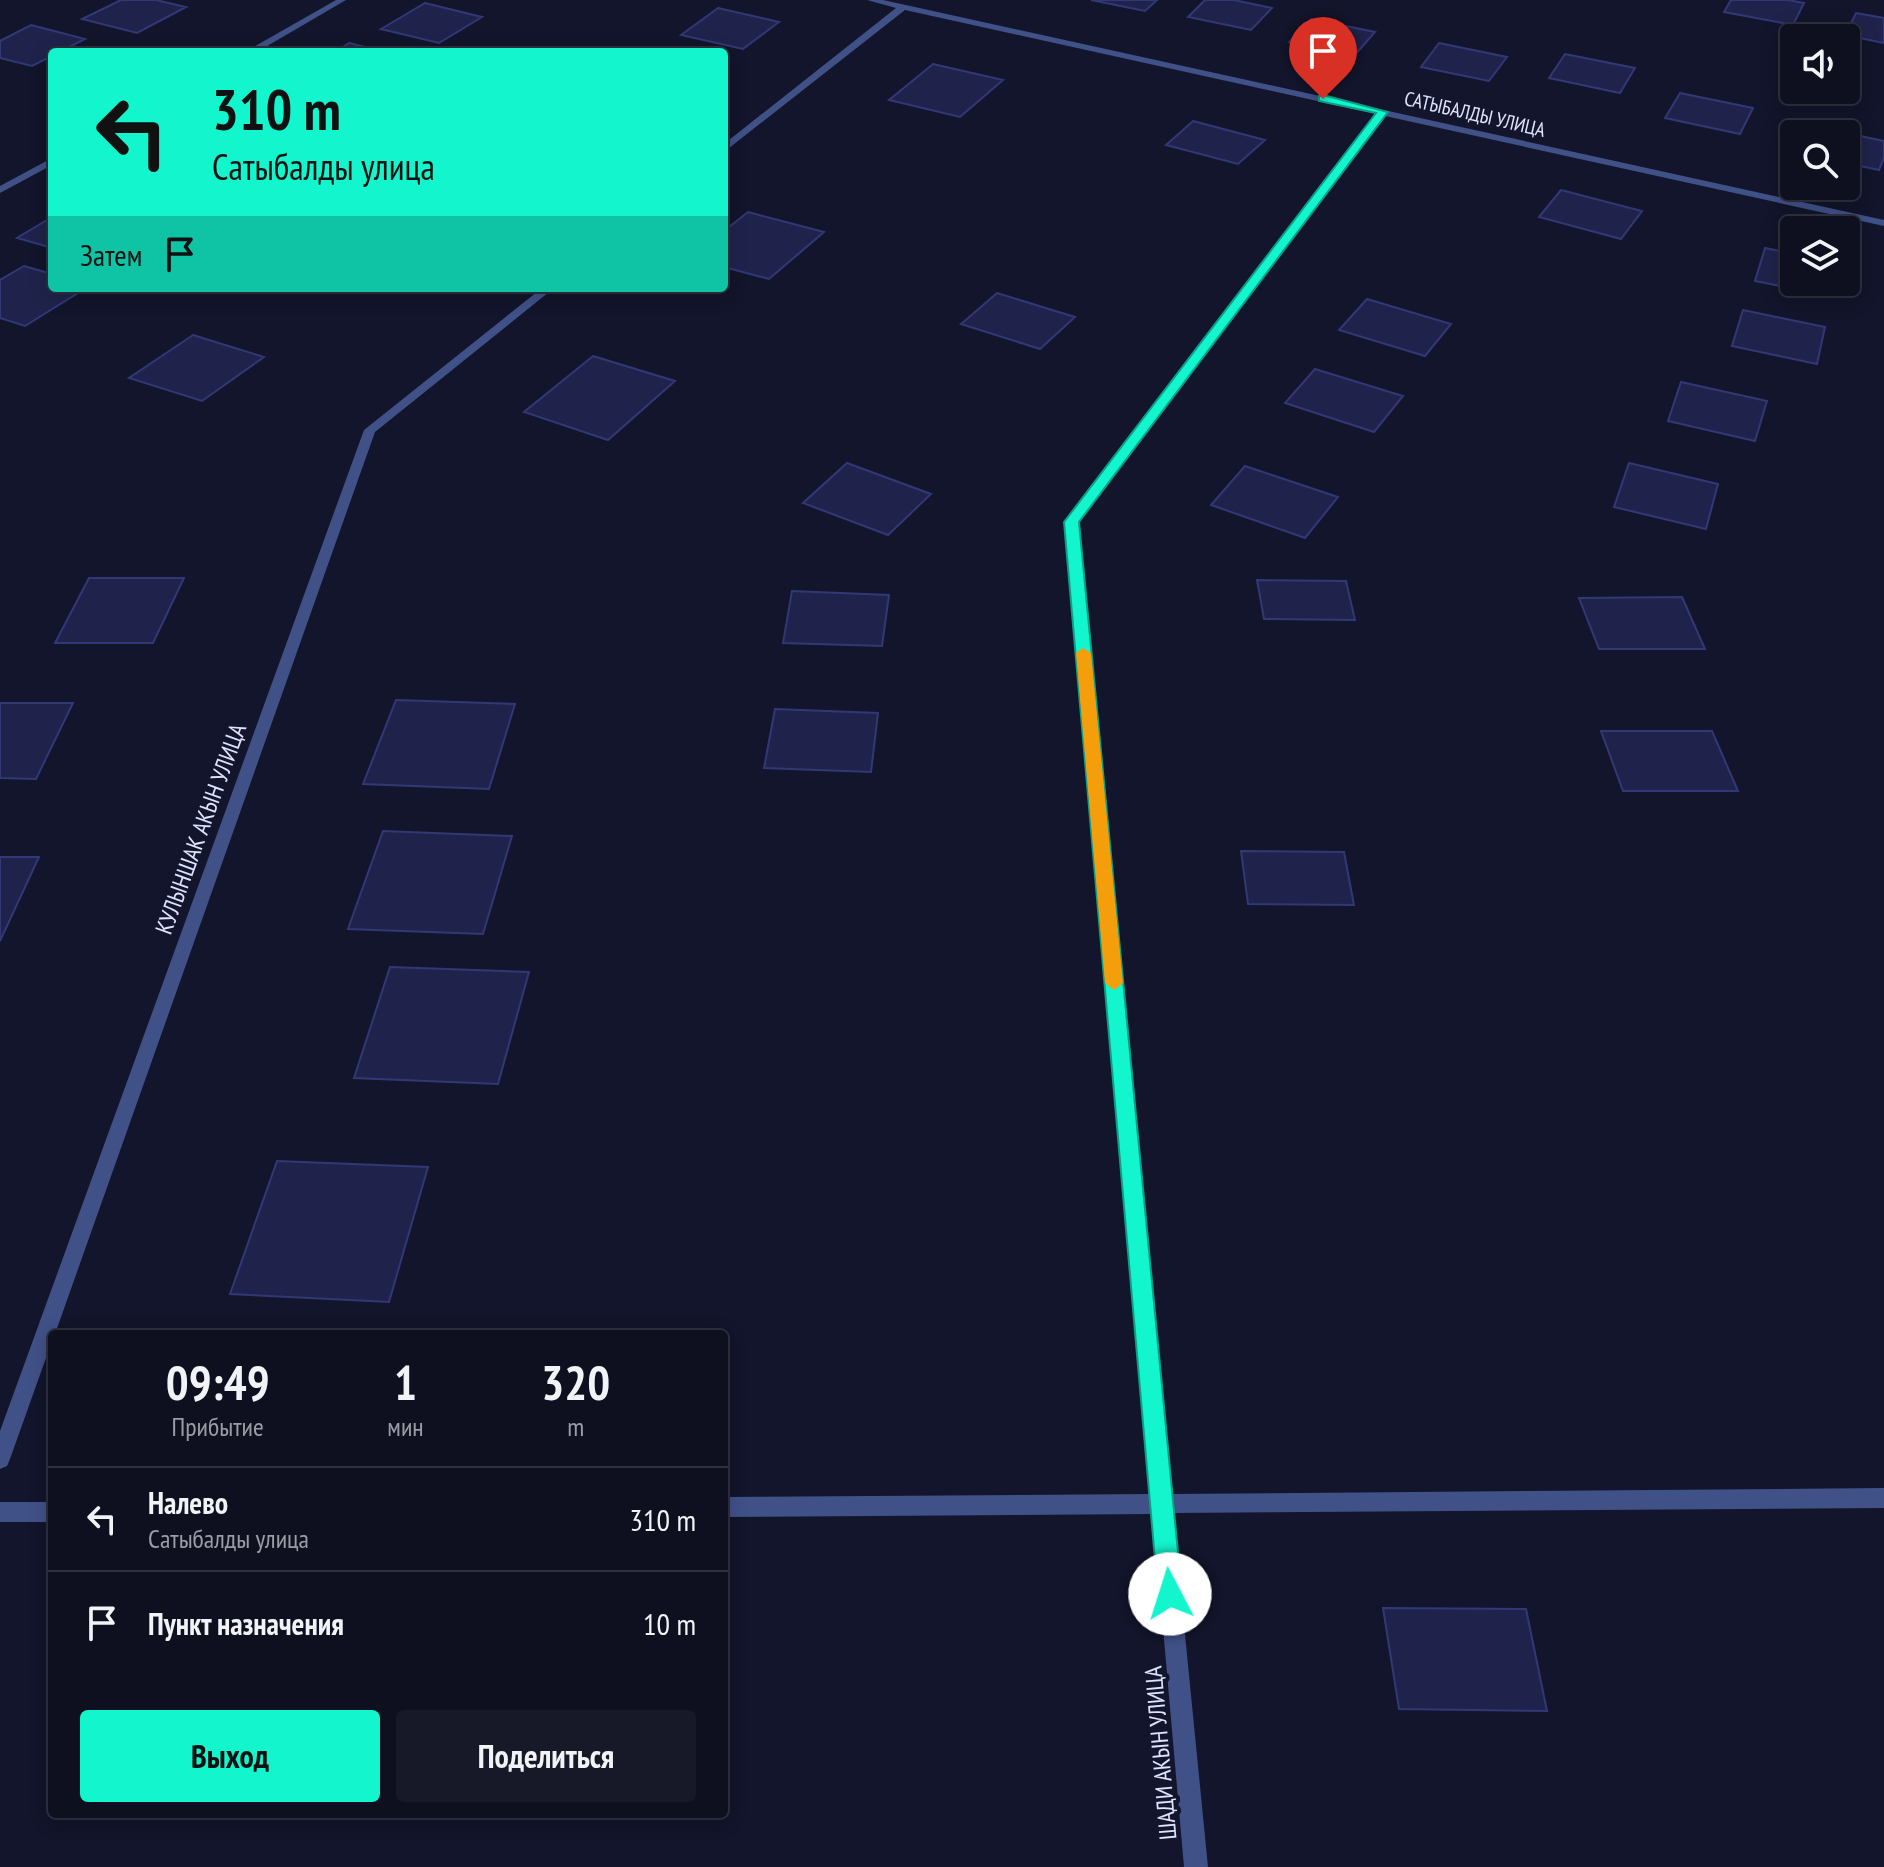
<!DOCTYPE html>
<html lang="ru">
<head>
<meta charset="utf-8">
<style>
  :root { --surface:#0e1020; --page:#171929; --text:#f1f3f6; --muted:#9b9da5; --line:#2e303e; --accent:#12f5cd }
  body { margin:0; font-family:"PT Sans Narrow",sans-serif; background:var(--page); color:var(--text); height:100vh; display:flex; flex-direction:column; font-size:30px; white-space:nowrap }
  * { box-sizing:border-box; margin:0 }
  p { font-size:26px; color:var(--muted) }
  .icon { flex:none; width:44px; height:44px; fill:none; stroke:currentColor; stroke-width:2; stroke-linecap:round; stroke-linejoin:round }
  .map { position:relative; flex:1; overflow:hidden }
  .panel { position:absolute; left:48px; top:1330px; width:680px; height:488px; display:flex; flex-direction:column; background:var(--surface); border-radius:8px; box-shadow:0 4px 20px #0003,0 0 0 2px var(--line) }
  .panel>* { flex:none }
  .banner { position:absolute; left:48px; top:48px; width:680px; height:244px; border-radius:8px; box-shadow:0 4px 20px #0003,0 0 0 2px var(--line); background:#12f5cd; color:#111; overflow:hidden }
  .tools { position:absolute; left:1780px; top:24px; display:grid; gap:16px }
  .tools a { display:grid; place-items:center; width:80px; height:80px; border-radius:8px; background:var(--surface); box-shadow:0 4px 20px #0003,0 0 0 2px var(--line); font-size:40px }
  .pin { position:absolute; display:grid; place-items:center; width:68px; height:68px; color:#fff; margin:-82px -34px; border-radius:50% 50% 50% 0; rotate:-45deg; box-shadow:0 0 8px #0007 }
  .pin .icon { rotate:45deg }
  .me { position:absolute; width:88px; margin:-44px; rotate:355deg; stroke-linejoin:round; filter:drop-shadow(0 0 6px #0008) }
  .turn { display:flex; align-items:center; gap:28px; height:168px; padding:0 32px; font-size:36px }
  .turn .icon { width:104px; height:104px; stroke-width:2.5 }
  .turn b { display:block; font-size:56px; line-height:68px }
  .then { display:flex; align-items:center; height:76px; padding:0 32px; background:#0003; gap:16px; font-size:30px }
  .eta { display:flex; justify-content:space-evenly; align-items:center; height:136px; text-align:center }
  .eta b { font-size:48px; font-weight:600; line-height:56px }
  .button { display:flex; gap:16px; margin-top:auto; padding:16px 32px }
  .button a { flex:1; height:92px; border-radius:8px; background:var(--accent); color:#111; font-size:32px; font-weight:600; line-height:92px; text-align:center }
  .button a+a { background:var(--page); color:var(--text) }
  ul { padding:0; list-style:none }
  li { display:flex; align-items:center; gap:24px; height:104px; padding:0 32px; border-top:2px solid var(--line) }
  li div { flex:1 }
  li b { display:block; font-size:30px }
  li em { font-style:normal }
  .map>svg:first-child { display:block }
  .building { fill:#1f234b; stroke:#323876; stroke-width:2 }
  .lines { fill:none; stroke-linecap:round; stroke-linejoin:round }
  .minor { fill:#405188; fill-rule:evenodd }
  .route { fill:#12f5cd; stroke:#0c9f85; stroke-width:2 }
  .slow { fill:#f59e0b }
  .labels { text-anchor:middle; stroke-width:8; stroke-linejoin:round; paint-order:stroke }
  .far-street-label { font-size:20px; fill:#dee3fe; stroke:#12152b }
  .street-label { font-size:24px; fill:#dee3fe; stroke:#12152b }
</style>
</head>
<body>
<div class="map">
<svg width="1884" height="1867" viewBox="0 0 1884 1867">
  <rect width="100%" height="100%" fill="#12152b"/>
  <path class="building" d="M121,0h35l30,7 -49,26 -55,-14z
    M1091,0h66l-12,11z
    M1205,0h29l38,8 -21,22 -63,-13z
    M1731,0h57l16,3 -11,22 -69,-13z
    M425,3l57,14 -43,26 -58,-14z
    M718,8l61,14 -36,27 -62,-14z
    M1856,13l28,5v25l-39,-8z
    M1311,19l64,13 -20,23 -66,-13z
    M31,25l54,14 -26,13h-7v4l-20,10 -32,-8v-17z
    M349,43l36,9h-50z
    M1439,43l68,14 -18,24 -68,-14z
    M1565,54l70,14 -15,25 -71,-15z
    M933,64l70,16 -43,37 -71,-17z
    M1680,93l73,15 -13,26 -75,-16z
    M1193,121l72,19 -27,24 -72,-19z
    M1813,126l71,15v17l-5,12 -33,-7v-29h-37z
    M1561,190l81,21 -21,28 -82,-22z
    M748,212l76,20 -55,47 -45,-12v-36z
    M52,217v31l-35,-10z
    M1765,248l29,6v28h45l-3,15 -81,-16z
    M24,266l28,8v14h34l-61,38 -25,-8v-38z
    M997,293l78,24 -35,32 -79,-25z
    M1367,299l84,25 -26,32 -86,-26z
    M1743,310l82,17 -8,37 -85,-18z
    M193,335l71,22 -62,44 -73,-23z
    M593,356l82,25 -67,59 -84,-28z
    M1315,369l88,27 -29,36 -89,-29z
    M1681,382l86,19 -12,40 -87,-20z
    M847,463l84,31 -43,41 -85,-32z
    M1629,463l89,21 -12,45 -92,-22z
    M1245,466l93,31 -33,41 -94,-33z
    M89,578h95l-31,65h-98z
    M1257,580l89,1 9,39 -91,-1z
    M792,591l97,4 -7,51 -99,-3z
    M1682,597l23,52h-106l-20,-51z
    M396,700l119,4 -26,85 -126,-5z
    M0,703h73l-37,76 -36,-1z
    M775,709l103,4 -7,59 -107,-4z
    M1601,731h111l26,60h-115z
    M383,831l129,5 -29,98 -135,-5z
    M1241,851l103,1 10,53 -106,-1z
    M0,857h39l-39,84z
    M390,967l139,5 -31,112 -144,-6z
    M277,1161l151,6 -39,135 -159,-8z
    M1383,1608l143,1 21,102 -148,-2z"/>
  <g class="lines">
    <path class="minor" d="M336,0h10l-89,52h-12z
      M867,0h16l1001,220v6l-499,-110 -308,406 94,972 713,-6v20l-711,5 35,354h-24l-31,-353 -429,3v-20l427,-3 -86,-972 311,-408 -471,-104 -181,142v-8l172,-136z
      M52,158v7l-52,28v-7z
      M542,288h12l-179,144 -320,902h-3v7l-42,118 -3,7 -7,3v-38l364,-1001z
      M0,1502h52v20h-52z"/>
  </g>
  <path class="route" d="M1323,95l65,17 -309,410 103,1072 -3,9 -9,3 -8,-3 -4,-9 -94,-1072 312,-409 -57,-12v-5z"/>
  <path class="slow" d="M1083,648l8,5 32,330 -9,7 -9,-7 -29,-330z"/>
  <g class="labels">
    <g class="far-street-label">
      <text transform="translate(1475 114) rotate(13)" y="7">САТЫБАЛДЫ УЛИЦА</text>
    </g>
    <g class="street-label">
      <text transform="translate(201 829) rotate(-70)" y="8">КУЛЫНШАК АКЫН УЛИЦА</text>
      <text transform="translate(1161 1753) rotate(-95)" y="8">ШАДИ АКЫН УЛИЦА</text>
    </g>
  </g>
</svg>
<div class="tools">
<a><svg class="icon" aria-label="sound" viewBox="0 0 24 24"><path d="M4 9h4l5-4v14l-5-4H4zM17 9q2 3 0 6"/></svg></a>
<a><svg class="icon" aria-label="search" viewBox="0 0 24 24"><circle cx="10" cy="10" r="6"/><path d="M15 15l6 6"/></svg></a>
<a><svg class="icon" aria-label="layers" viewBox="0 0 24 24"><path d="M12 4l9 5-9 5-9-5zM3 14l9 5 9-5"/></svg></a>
</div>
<div class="pin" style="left:1323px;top:99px;background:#d93025"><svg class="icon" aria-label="arrive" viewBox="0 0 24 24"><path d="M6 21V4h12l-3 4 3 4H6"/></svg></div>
<svg class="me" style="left:1170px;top:1594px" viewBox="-20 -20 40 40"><circle r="19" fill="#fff"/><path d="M0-13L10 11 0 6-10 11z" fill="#12f5cd"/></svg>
<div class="banner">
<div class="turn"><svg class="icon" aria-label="left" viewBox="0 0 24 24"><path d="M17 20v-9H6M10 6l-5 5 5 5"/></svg><div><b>310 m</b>Сатыбалды улица</div></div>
<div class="then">Затем<svg class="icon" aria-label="arrive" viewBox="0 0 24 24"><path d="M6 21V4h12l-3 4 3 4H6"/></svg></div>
</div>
<section class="panel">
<div class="eta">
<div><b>09:49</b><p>Прибытие</p></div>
<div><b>1</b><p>мин</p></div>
<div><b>320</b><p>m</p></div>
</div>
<ul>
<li><svg class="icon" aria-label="left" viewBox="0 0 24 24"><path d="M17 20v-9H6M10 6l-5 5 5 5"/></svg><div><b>Налево</b><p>Сатыбалды улица</p></div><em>310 m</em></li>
<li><svg class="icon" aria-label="arrive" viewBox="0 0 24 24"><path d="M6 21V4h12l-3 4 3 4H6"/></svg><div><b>Пункт назначения</b></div><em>10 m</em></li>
</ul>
<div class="button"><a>Выход</a><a>Поделиться</a></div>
</section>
</div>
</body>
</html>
